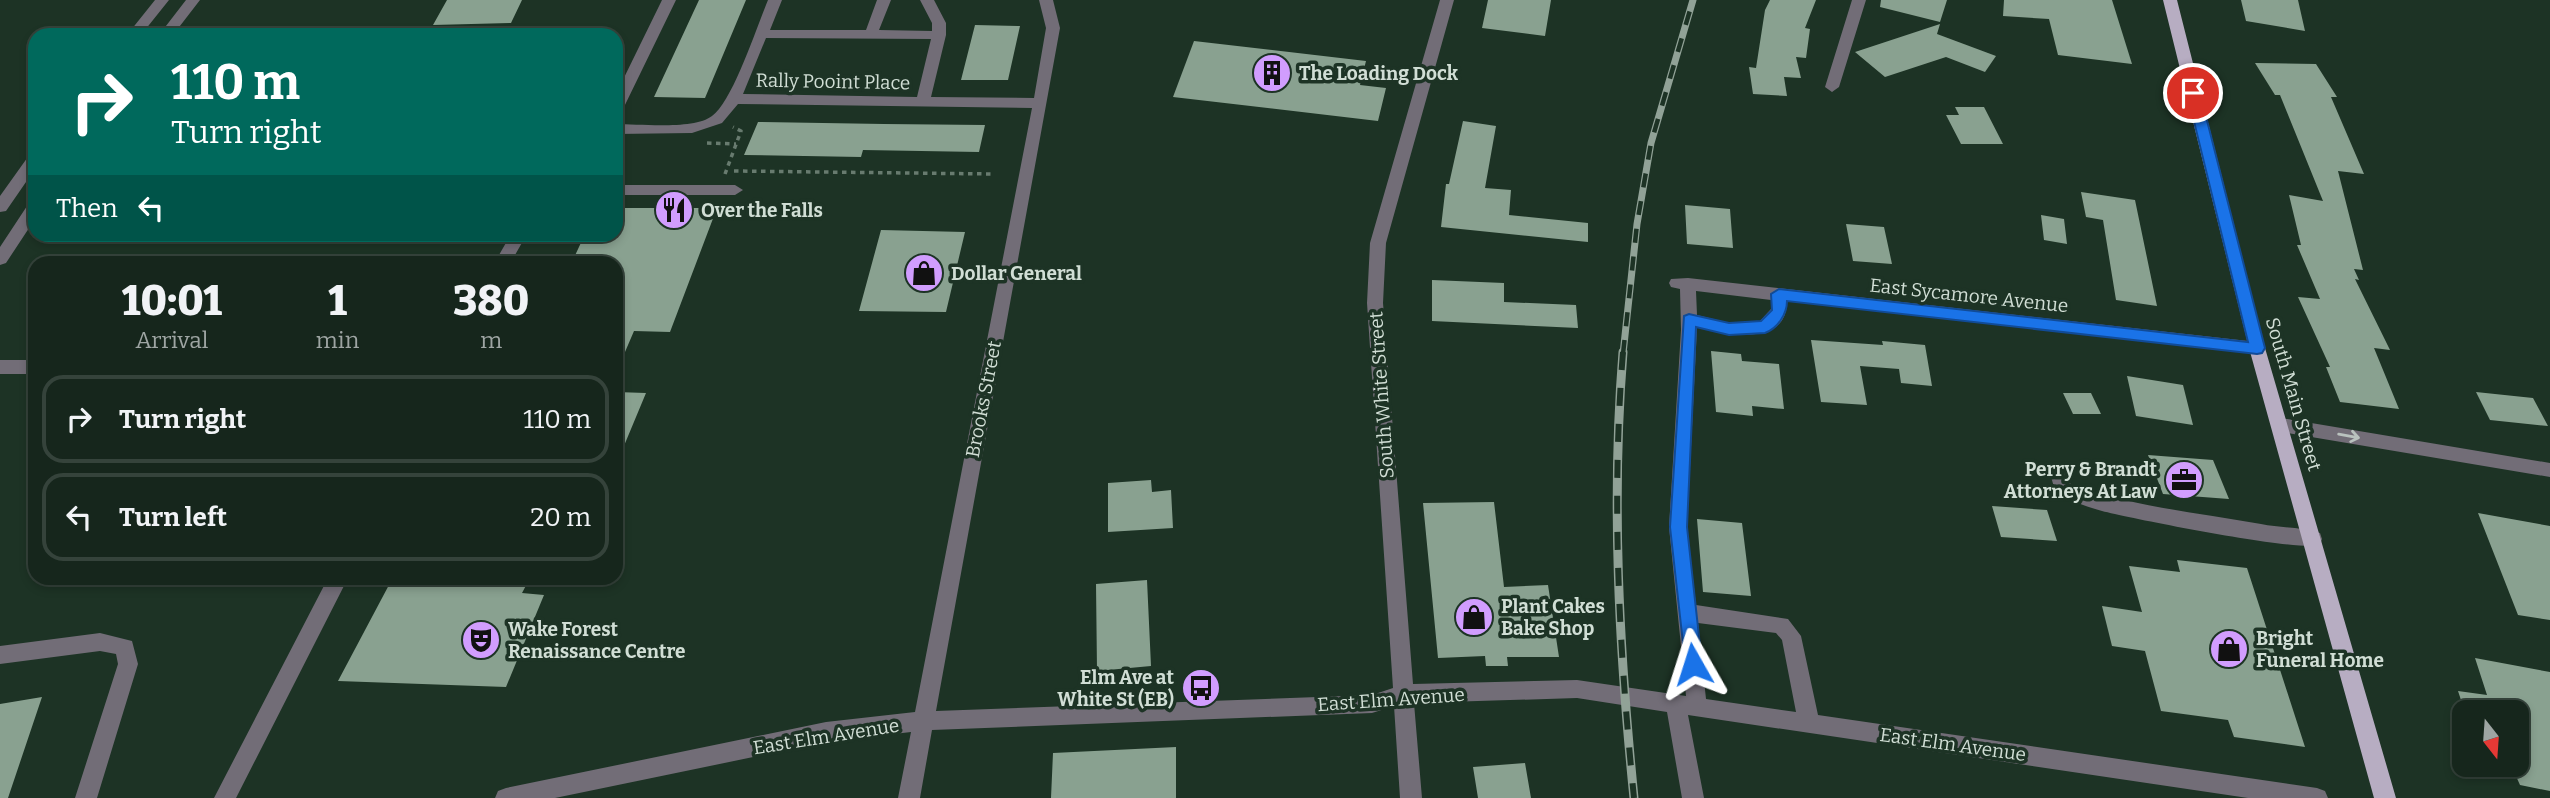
<!DOCTYPE html>
<html lang="en">
<head>
<meta charset="utf-8">
<style>
  :root { --surface:#16261c; --page:#1f2e25; --text:#f1f3f6; --muted:#9ea5a3; --line:#35433b }
  body { margin:0; font-family:Bitter,serif; background:var(--page); color:var(--text); height:100vh; display:flex; flex-direction:column; font-size:26px; white-space:nowrap }
  * { box-sizing:border-box; margin:0 }
  p { font-size:23px; color:var(--muted) }
  .icon { flex:none; width:38px; height:38px; fill:none; stroke:currentColor; stroke-width:2; stroke-linecap:round; stroke-linejoin:round }
  .map { position:relative; flex:1; overflow:hidden }
  .sheet { position:absolute; left:28px; top:256px; width:595px; height:329px; display:flex; flex-direction:column; background:var(--surface); border-radius:21px; box-shadow:0 4px 10px #0003,0 0 0 2px var(--line) }
  .sheet>* { flex:none }
  .banner { position:absolute; left:28px; top:28px; width:595px; height:214px; border-radius:21px; box-shadow:0 4px 10px #0003,0 0 0 2px var(--line); background:#00695c; color:#fff; overflow:hidden }
  .needle { width:46px; rotate:163deg }
  .fabs { position:absolute; left:2452px; top:700px; display:grid; gap:14px }
  .fabs a { display:grid; place-items:center; width:77px; height:77px; border-radius:14px; background:var(--surface); box-shadow:0 4px 10px #0003,0 0 0 2px var(--line); font-size:35px }
  .pin { position:absolute; display:grid; place-items:center; width:60px; height:60px; color:#fff; margin:-30px; border:4px solid #fff; border-radius:50%; box-shadow:0 2px 7px #0007 }
  .me { position:absolute; width:77px; margin:-38px; rotate:354deg; stroke-linejoin:round; filter:drop-shadow(0 0 5px #0008) }
  .turn { display:flex; align-items:center; gap:24px; height:147px; padding:0 28px; font-size:32px }
  .turn .icon { width:91px; height:91px; stroke-width:2.5 }
  .turn b { display:block; font-size:49px; line-height:60px }
  .then { display:flex; align-items:center; height:66px; padding:0 28px; background:#0003; gap:14px; font-size:26px }
  .eta { display:flex; justify-content:space-evenly; align-items:center; height:119px; text-align:center }
  .eta b { font-size:42px; font-weight:800; line-height:49px }
  ul { padding:0; list-style:none }
  li { display:flex; align-items:center; gap:21px; height:88px; margin:0 14px 10px; padding:0 14px; border:4px solid var(--line); border-radius:21px }
  li div { flex:1 }
  li b { display:block; font-size:26px }
  li em { font-style:normal }
  .map>svg:first-child { display:block }
  .building { fill:#89a190 }
  .lines { fill:none; stroke-linecap:round; stroke-linejoin:round }
  .path { stroke:#687b6f; stroke-width:3.5; stroke-dasharray:4.5 4.5; stroke-linecap:butt }
  .minor { fill:#726d77; fill-rule:evenodd }
  .major { fill:#b7adc2; fill-rule:evenodd }
  .rail-far1-casing { stroke:#91a297; stroke-width:7 }
  .rail-casing { stroke:#91a297; stroke-width:9 }
  .rail-far1 { stroke:#1d3325; stroke-width:4.5; stroke-dasharray:14; stroke-linecap:butt }
  .rail { stroke:#1d3325; stroke-width:6; stroke-dasharray:18; stroke-linecap:butt }
  .oneway { stroke:#b9c2be }
  .route { fill:#1a73e8; stroke:#114b97; stroke-width:2 }
  .labels { text-anchor:middle; stroke-width:7; stroke-linejoin:round; paint-order:stroke }
  .poi-label { font-size:19px; font-weight:bold; fill:#d1ded5; stroke:#1d3325; text-anchor:start }
  .street-label { font-size:19px; fill:#d1ded5; stroke:#1d3325 }
</style>
</head>
<body>
<div class="map">
<svg width="2550" height="798" viewBox="0 0 2550 798">
  <rect width="100%" height="100%" fill="#1d3325"/>
  <path class="building" d="M447,0h75l-11,23 -78,2z
    M699,0h47l-41,98 -51,-1z
    M1488,0h63l-6,36 -63,-8z
    M1770,0h46l-11,28 5,1 -4,29 -10,-1 5,21 -17,-1 3,19 -34,-2 -4,-27 7,1 9,-58z
    M1881,0h66l-7,22 -60,-15z
    M2004,0h108l20,64 -74,-9 -9,-36 -46,-3z
    M2241,0h57l7,31 -59,-10z
    M1940,24l-3,10 59,22 -11,16 -39,-15 -61,20 -30,-25z
    M975,25l45,1 -12,54h-47z
    M1194,41l172,20 -6,24 26,3 -8,33 -205,-24z
    M2255,63l61,1 21,33h-6l33,77 -26,-3 25,99 -9,-1 5,11 -4,-1 35,71 -16,-2 25,61 -59,-7 -14,-35h4l-32,-70 22,2 -23,-54h4l-12,-50 34,6 -43,-106h-5z
    M1955,107h29l19,37h-42l-15,-29h13z
    M1463,121l33,5 -11,62 26,2 -2,25 79,8v19l-147,-15 5,-43h3z
    M758,122l126,2 101,1 -6,27 -116,-2 -2,7 -117,-2z
    M2081,192l54,8 22,106 -41,-6 -13,-80 -17,-3z
    M1685,205l45,4 3,39 -46,-4z
    M616,208h101l-47,124 -36,-1 -18,42v-111h-44l13,-28h31z
    M2041,215l23,4 3,25 -23,-4z
    M1846,224l38,3 8,37 -39,-3z
    M881,230l84,2 -19,80 -87,-1z
    M1432,280l72,3v19l72,3 2,23 -146,-7z
    M1811,340l72,5 -1,-4 43,4 7,41 -31,-3 -2,-14 -39,-3 7,39 -46,-3z
    M1711,351l30,3 1,7 37,3 5,45 -32,-3 1,10 -37,-4z
    M2127,376l56,9 10,40 -57,-9z
    M616,392l30,1 -30,72z
    M2476,392l57,6 15,28 -58,-6z
    M2063,393h28l10,21h-28z
    M2148,455l65,5 16,39 -66,-5z
    M1151,480l1,12 19,-2 2,38 -65,4v-49z
    M1494,502l10,85 44,-2 11,72h-52l1,9h-22l-1,-10 -47,2 -15,-155z
    M1992,506l55,4 10,31 -56,-4z
    M2478,513l72,13v94l-32,-5z
    M1697,519l45,4 9,73 -48,-4z
    M2177,560l70,8 58,179 -71,-10 -6,-17 -67,-9 -16,-60 -33,-5 -10,-40 40,6 -13,-46 51,6z
    M428,578h102l-8,15 22,2 -38,92 -168,-6 52,-98 34,2z
    M1147,580l4,86 -54,5 -1,-87z
    M2475,658l75,14v119l-30,-6 -9,-20h5v-53h-51l-7,-21 29,4z
    M42,697l-34,101h-8v-94z
    M1176,747v51h-125l2,-45z
    M1525,763l6,35h-53l-5,-31z"/>
  <g class="lines">
    <path class="path" d="M707,143l29,1
      M734,171l261,3
      M725,174l16,-43 -8,-4"/>
    <path class="minor" d="M155,0h14l-28,35h-14z
      M186,0h14l-27,35h-14z
      M662,0h14l-53,109 -7,5v-20z
      M768,0h14l-12,30h96l11,-30h14l-12,30 53,1v-8l-12,-23h14l12,23v12l-15,62 103,1 12,-70 -7,-28h14l7,28 -124,683 436,-16 21,-7 -26,-385 3,-60 70,-243h14l-68,243 -3,60 30,381 164,-4 109,16 -17,-169 12,-197 -1,-41 -9,-2 -2,-4 2,-4 17,-1 569,64 6,1 2,5 -2,5 -6,1 -470,-53c0,47 -61,33 -90,26l-10,200 9,78 92,14 13,17 17,79 499,73 8,3 3,7h-80l-560,-83 16,83h-22l-15,-86 -90,-14 -163,5 8,95h-22l-6,-92 -22,7 -440,17 -12,68h-22l13,-66 -85,10 -271,56h-60l3,-7 8,-3 320,-66 89,-10 117,-604 -294,-4 -16,19 -30,10 -76,1v-10c23,0 78,6 96,-8 21,-15 45,-90 56,-116zM766,38l165,1 -14,58 -174,-3zM1696,291l75,9v9l-11,12 -31,2 -32,-8zM1698,623l78,10 6,7 14,72 -90,-13z
      M1852,0h14l-27,87 -7,5 -7,-5z
      M35,153v16l-29,42 -6,1v-16l30,-42z
      M616,185h119l8,5 -8,5h-119z
      M35,202v17l-29,44 -6,2v-18l29,-44z
      M511,234h16l-16,28h-16z
      M0,360h35v14h-35z
      M2281,418l269,45v14l-269,-45 -6,-2 -3,-5 3,-5z
      M2058,462l6,2 7,21c61,21 127,28 190,39 19,4 41,3 59,9l2,6 -2,6c-22,7 -186,-26 -218,-34 -15,-4 -30,-10 -46,-16l-7,-26 3,-5z
      M328,578h20l-112,220h-22z
      M100,633l32,8 6,23 -41,134h-22l43,-134 -2,-10 -16,-3 -100,13v-18z"/>
    <path class="major" d="M2163,0h14l88,348 131,450h-22l-125,-450z"/>
    <defs>
      <path id="rail-far1" d="M1623,354l14,-130 14,-81 42,-143"/>
      <path id="rail" d="M1623,352c-12,149 -4,297 11,446"/>
    </defs>
    <use href="#rail-far1" class="rail-far1-casing"/>
    <use href="#rail" class="rail-casing"/>
    <use href="#rail-far1" class="rail-far1"/>
    <use href="#rail" class="rail"/>
  </g>
  <defs><path id="oneway-shaft" d="M-6 0H5M1.5-3L5.5 0L1.5 3" fill="none" stroke-width="1.6" stroke-linecap="round" stroke-linejoin="round" transform="scale(1.75)"/></defs>
  <use class="oneway" href="#oneway-shaft" transform="translate(2349 436) rotate(10)"/>
  <path class="route" d="M2193,89l7,4 65,255 -3,5 -5,1 -470,-53c0,13 -9,27 -22,32l-36,2 -33,-8 -9,200 15,137 -3,6 -6,2 -7,-2 -16,-143 14,-211 5,-2 40,9 32,-2 11,-11 -1,-16 8,-5 469,53 -61,-249z"/>
  <defs>
    <symbol id="building-disc" viewBox="-11 -11 22 22"><circle r="9.5" fill="#d19dfe" stroke="#1d3325"/><path d="M-4-6H4V6H1V3H-1V6H-4ZM-2.5-4.3h1.7v1.8h-1.7ZM.8-4.3h1.7v1.8H.8ZM-2.5-1h1.7V.8h-1.7ZM.8-1h1.7V.8H.8Z" fill="#111"/></symbol>
    <symbol id="restaurant-disc" viewBox="-11 -11 22 22"><circle r="9.5" fill="#d19dfe" stroke="#1d3325"/><path d="M-5-6h1v4h1v-4h1v4h1v-4h1v5L-1.5 .5V6h-2V.5L-5-1ZM5-6V6H3V1.5H1.5Q1.5-4 5-6Z" fill="#111"/></symbol>
    <symbol id="shop-disc" viewBox="-11 -11 22 22"><circle r="9.5" fill="#d19dfe" stroke="#1d3325"/><path d="M-5-2.5h2.3a2.7 3.5 0 0 1 5.4 0H5L5.5 6h-11ZM-1.5-2.5h3a1.5 2.3 0 0 0-3 0Z" fill="#111"/></symbol>
    <symbol id="office-disc" viewBox="-11 -11 22 22"><circle r="9.5" fill="#d19dfe" stroke="#1d3325"/><path d="M-6-3h4V-5.5h4V-3h4V5H-6ZM-1-4.5V-3h2v-1.5ZM-6 0V1H6V0Z" fill="#111"/></symbol>
    <symbol id="theatre-disc" viewBox="-11 -11 22 22"><circle r="9.5" fill="#d19dfe" stroke="#1d3325"/><path d="M-5-5.5Q0-4 5-5.5V0Q5 5 0 6Q-5 5-5 0ZM-3.3-2.5H-1v1.5H-3.3ZM1-2.5H3.3v1.5H1ZM-2.8 1Q0 5.5 2.8 1Z" fill="#111"/></symbol>
    <symbol id="bus-disc" viewBox="-11 -11 22 22"><circle r="9.5" fill="#d19dfe" stroke="#1d3325"/><path d="M-5-6H5V4H4V6H2V4H-2V6H-4V4H-5ZM-3.5-4V0h7V-4ZM-3.5 1.2v1.5H-2V1.2ZM2 1.2v1.5H3.5V1.2Z" fill="#111"/></symbol>
  </defs>
  <g fill-rule="evenodd">
    <use href="#building-disc" x="1250" y="51" width="44" height="44"/>
    <use href="#restaurant-disc" x="652" y="188" width="44" height="44"/>
    <use href="#shop-disc" x="902" y="251" width="44" height="44"/>
    <use href="#office-disc" x="2162" y="458" width="44" height="44"/>
    <use href="#shop-disc" x="1452" y="595" width="44" height="44"/>
    <use href="#theatre-disc" x="459" y="618" width="44" height="44"/>
    <use href="#shop-disc" x="2207" y="627" width="44" height="44"/>
    <use href="#bus-disc" x="1179" y="666" width="44" height="44"/>
  </g>
  <g class="labels">
    <g class="poi-label">
      <text x="1299" y="80">The Loading Dock</text>
      <text x="701" y="217">Over the Falls</text>
      <text x="951" y="280">Dollar General</text>
      <text x="2157" y="476" text-anchor="end">Perry &amp; Brandt<tspan x="2157" dy="22">Attorneys At Law</tspan></text>
      <text x="1501" y="613">Plant Cakes<tspan x="1501" dy="22">Bake Shop</tspan></text>
      <text x="508" y="636">Wake Forest<tspan x="508" dy="22">Renaissance Centre</tspan></text>
      <text x="2256" y="645">Bright<tspan x="2256" dy="22">Funeral Home</tspan></text>
      <text x="1174" y="684" text-anchor="end">Elm Ave at<tspan x="1174" dy="22">White St (EB)</tspan></text>
    </g>
    <g class="street-label">
      <text transform="translate(833 81) rotate(1)" y="7">Rally Pooint Place</text>
      <text transform="translate(1969 295) rotate(6)" y="7">East Sycamore Avenue</text>
      <text transform="translate(2294 394) rotate(74)" y="7">South Main Street</text>
      <text transform="translate(1381 395) rotate(-94)" y="7">South White Street</text>
      <text transform="translate(983 399) rotate(-79)" y="7">Brooks Street</text>
      <text transform="translate(1391 699) rotate(-4)" y="7">East Elm Avenue</text>
      <text transform="translate(826 736) rotate(-9)" y="7">East Elm Avenue</text>
      <text transform="translate(1953 744) rotate(8)" y="7">East Elm Avenue</text>
    </g>
  </g>
</svg>
<div class="fabs">
<a><svg class="needle" viewBox="-14 -14 28 28"><path d="M0-13l5 13h-10z" fill="#e53935"/><path d="M0 13l5-13h-10z" fill="#9ea5a3"/></svg></a>
</div>
<div class="pin" style="left:2193px;top:93px;background:#d93025"><svg class="icon" aria-label="arrive" viewBox="0 0 24 24"><path d="M6 21V4h12l-3 4 3 4H6"/></svg></div>
<svg class="me" style="left:1693px;top:664px" viewBox="-20 -20 40 40"><path d="M0-17L14 15 0 8-14 15z" fill="#1a73e8" stroke="#fff" stroke-width="4"/></svg>
<div class="banner">
<div class="turn"><svg class="icon" aria-label="right" viewBox="0 0 24 24"><path d="M7 20v-9h11M14 6l5 5-5 5"/></svg><div><b>110 m</b>Turn right</div></div>
<div class="then">Then<svg class="icon" aria-label="left" viewBox="0 0 24 24"><path d="M17 20v-9H6M10 6l-5 5 5 5"/></svg></div>
</div>
<section class="sheet">
<div class="eta">
<div><b>10:01</b><p>Arrival</p></div>
<div><b>1</b><p>min</p></div>
<div><b>380</b><p>m</p></div>
</div>
<ul>
<li><svg class="icon" aria-label="right" viewBox="0 0 24 24"><path d="M7 20v-9h11M14 6l5 5-5 5"/></svg><div><b>Turn right</b></div><em>110 m</em></li>
<li><svg class="icon" aria-label="left" viewBox="0 0 24 24"><path d="M17 20v-9H6M10 6l-5 5 5 5"/></svg><div><b>Turn left</b></div><em>20 m</em></li>
</ul>
</section>
</div>
</body>
</html>
